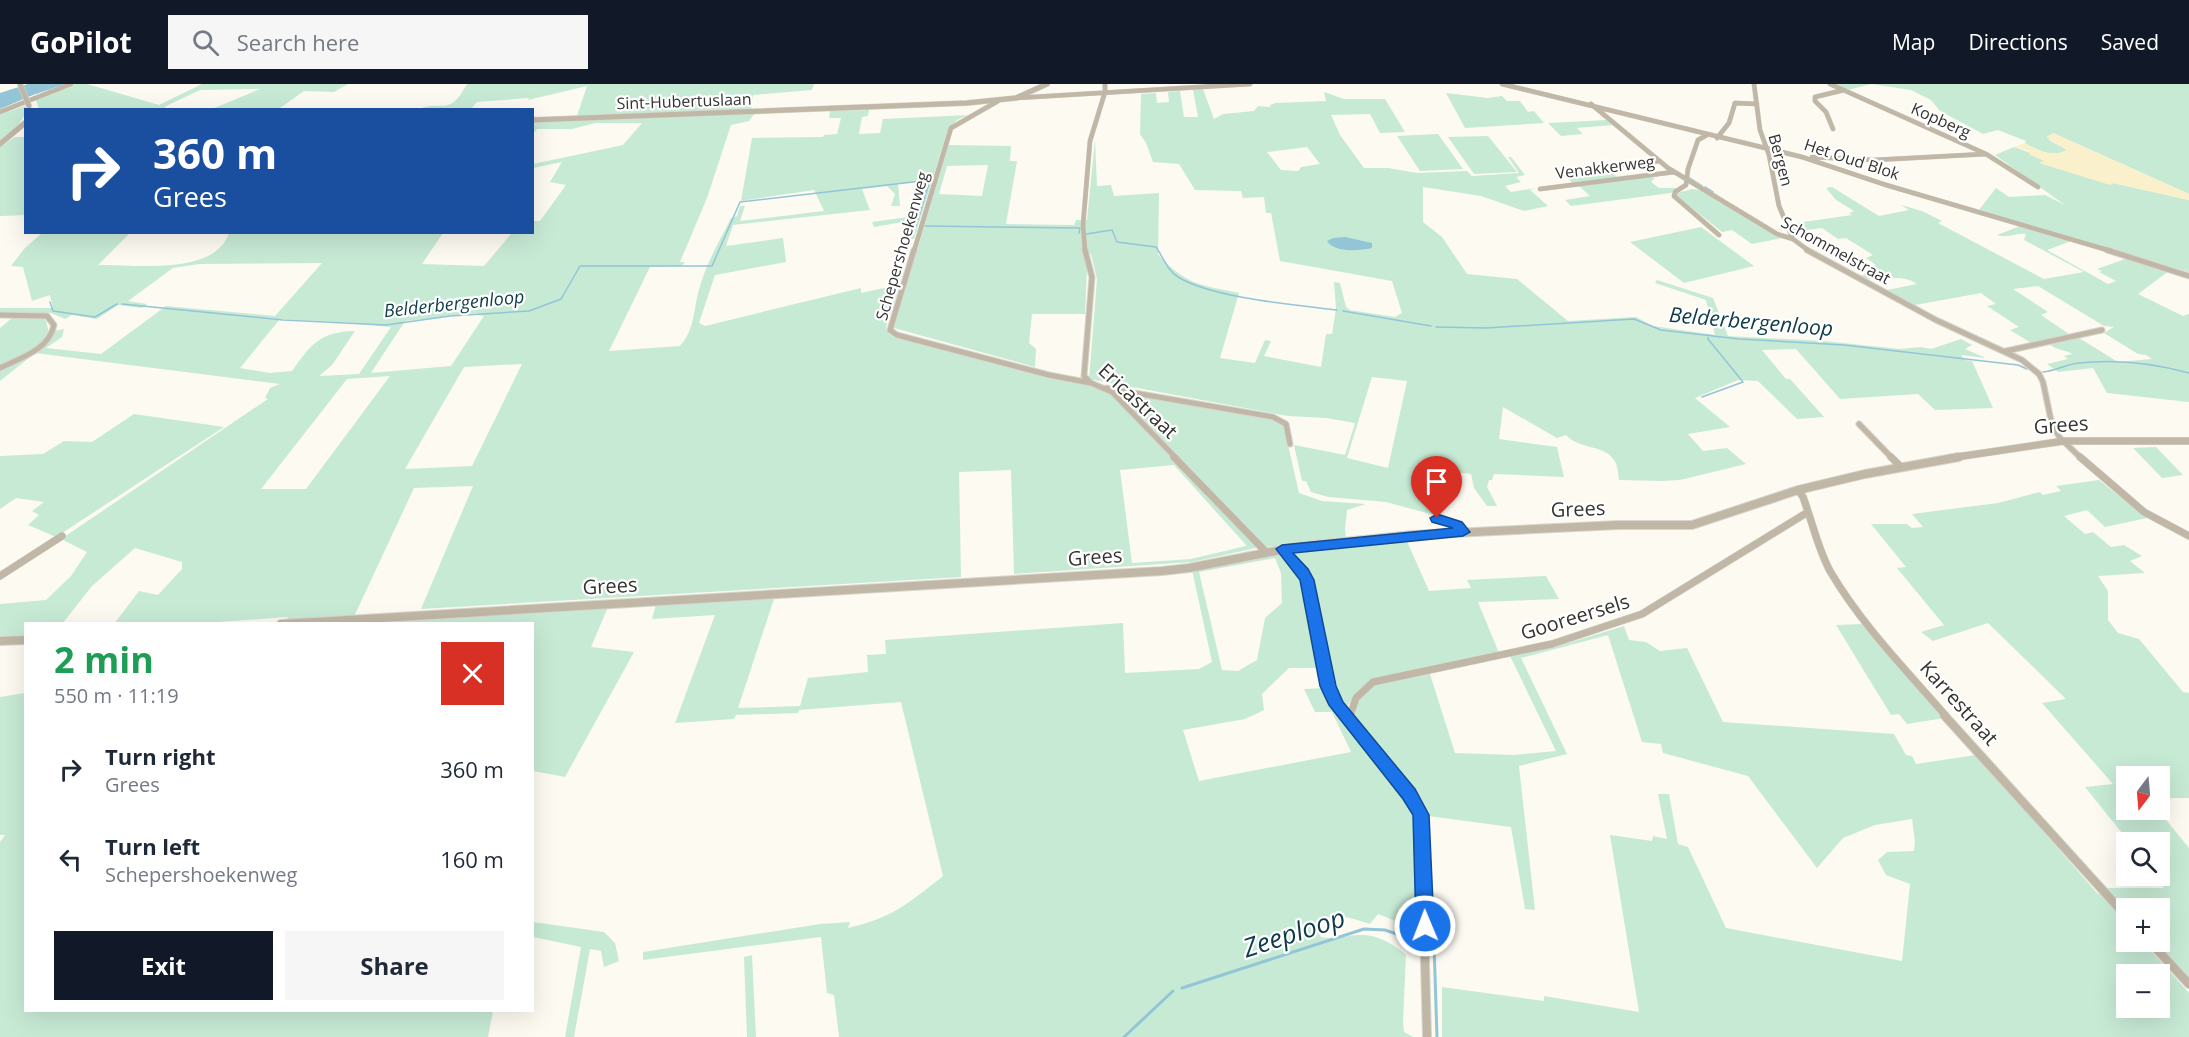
<!DOCTYPE html>
<html lang="en">
<head>
<meta charset="utf-8">
<style>
  :root { --surface:#fff; --page:#f6f6f7; --text:#1f2937; --muted:#747a83; --accent:#111827 }
  body { margin:0; font-family:"Open Sans",sans-serif; background:var(--page); color:var(--text); height:100vh; display:flex; flex-direction:column; font-size:22px; white-space:nowrap }
  * { box-sizing:border-box; margin:0 }
  p { font-size:20px; color:var(--muted) }
  .icon { flex:none; width:33px; height:33px; fill:none; stroke:currentColor; stroke-width:2; stroke-linecap:round; stroke-linejoin:round }
  .map { position:relative; flex:1; overflow:hidden }
  .panel { position:absolute; left:24px; top:538px; width:510px; height:390px; display:flex; flex-direction:column; background:var(--surface); border-radius:0px; box-shadow:0 6px 24px #0002 }
  .panel>* { flex:none }
  .banner { position:absolute; left:24px; top:24px; width:510px; height:126px; border-radius:0px; box-shadow:0 6px 24px #0002; background:#1a4fa0; color:#fff; overflow:hidden }
  .needle { width:39px; rotate:196deg }
  .fabs { position:absolute; left:2116px; top:682px; display:grid; gap:12px }
  .fabs a { display:grid; place-items:center; width:54px; height:54px; border-radius:0px; background:var(--surface); box-shadow:0 6px 24px #0002; font-size:30px }
  .pin { position:absolute; display:grid; place-items:center; width:51px; height:51px; color:#fff; margin:-62px -26px; border-radius:50% 50% 50% 0; rotate:-45deg; box-shadow:0 0 6px #0007 }
  .pin .icon { rotate:45deg }
  .me { position:absolute; width:66px; margin:-33px; rotate:359deg; stroke-linejoin:round; filter:drop-shadow(0 0 4px #0008) }
  .turn { display:flex; align-items:center; gap:21px; height:126px; padding:0 30px; font-size:27px }
  .turn .icon { width:78px; height:78px; stroke-width:2.5 }
  .turn b { display:block; font-size:42px; line-height:51px }
  .round { display:grid; place-items:center; flex:none; width:63px; height:63px; border-radius:0px; background:var(--page) }
  .head { display:flex; align-items:center; justify-content:space-between; height:102px; padding:0 30px }
  h1 { font-size:36px; font-weight:700; line-height:45px; color:#1e9e55 }
  .cta { display:flex; gap:12px; margin-top:auto; padding:12px 30px }
  .cta a { flex:1; height:69px; border-radius:0px; background:var(--accent); color:#fff; font-size:24px; font-weight:700; line-height:69px; text-align:center }
  .cta a+a { background:var(--page); color:var(--text) }
  ul { padding:0; list-style:none }
  li { display:flex; align-items:center; gap:18px; height:90px; padding:0 30px }
  li div { flex:1 }
  li b { display:block; font-size:22px }
  li em { font-style:normal }
  header { display:flex; align-items:center; gap:36px; box-sizing:border-box; height:84px; padding:0 30px; background:var(--accent); color:#fff }
  header strong { font-size:28px }
  nav { display:flex; gap:33px; margin-inline-start:auto; font-size:21px }
  .search { width:420px; height:54px; background:var(--page); display:flex; align-items:center; gap:15px; box-sizing:border-box; padding:0 21px; border-radius:0px; color:var(--muted); font-size:22px }
  .map>svg:first-child { display:block }
  .green { fill:#c7ead5; fill-rule:evenodd }
  .sand { fill:#faf0cb }
  .water { fill:#93c5d7 }
  .lines { fill:none; stroke-linecap:round; stroke-linejoin:round }
  .stream-far1 { stroke:#93c5d7; stroke-width:1.5 }
  .stream { stroke:#93c5d7; stroke-width:3 }
  .minor-far3-casing { stroke:#d8d6ce; stroke-width:5 }
  .minor-far2-casing { stroke:#d8d6ce; stroke-width:7 }
  .minor-far1-casing { stroke:#d8d6ce; stroke-width:8 }
  .minor-casing { stroke:#d8d6ce; stroke-width:10 }
  .tertiary-far2-casing { stroke:#d8d6ce; stroke-width:6 }
  .tertiary-far1-casing { stroke:#d8d6ce; stroke-width:8 }
  .tertiary-casing { stroke:#d8d6ce; stroke-width:10 }
  .minor-far3 { stroke:#c0b7a6; stroke-width:4.5 }
  .minor-far2 { stroke:#c0b7a6; stroke-width:5 }
  .minor-far1 { stroke:#c0b7a6; stroke-width:7 }
  .minor { stroke:#c0b7a6; stroke-width:8 }
  .tertiary-far2 { stroke:#c0b7a6; stroke-width:5 }
  .tertiary-far1 { stroke:#c0b7a6; stroke-width:7 }
  .tertiary { stroke:#c0b7a6; stroke-width:8 }
  .tertiary-bridge-casing { stroke:#d8d6ce; stroke-width:6; stroke-linecap:butt }
  .tertiary-bridge { stroke:#c0b7a6; stroke-width:5 }
  .route { fill:#1a73e8; stroke:#114b97; stroke-width:1.5 }
  .labels { text-anchor:middle; stroke-width:4.5; stroke-linejoin:round; paint-order:stroke }
  .far-street-label { font-size:16px; fill:#353431; stroke:#fff }
  .far-water-label { font-size:18px; font-style:italic; fill:#0e3b49; stroke:#fff }
  .street-label { font-size:20px; fill:#353431; stroke:#fff }
  .water-label { font-size:21px; font-style:italic; fill:#0e3b49; stroke:#fff }
  .near-water-label { font-size:26px; font-style:italic; fill:#0e3b49; stroke:#fff }
</style>
</head>
<body>
<header>
<strong>GoPilot</strong>
<div class="search"><svg class="icon" aria-label="search" viewBox="0 0 24 24"><circle cx="10" cy="10" r="6"/><path d="M15 15l6 6"/></svg>Search here</div>
<nav><a>Map</a><a>Directions</a><a>Saved</a></nav>
</header>
<div class="map">
<svg width="2189" height="953" viewBox="0 0 2189 953">
  <rect width="100%" height="100%" fill="#fcfaf1"/>
  <path class="green" d="M75,0h12l72,21 43,-21h146l-14,8 -30,-1 -27,19 -65,-1 48,-20 -60,1 -36,17 7,3 -132,-1 -3,-9z
    M467,0h347l-2,6 -59,5 -2,16 -174,5 10,-30 -59,14 1,-2 -52,4 -6,7 -55,1c27,-12 32,9 51,-26z
    M1838,0h351v110l-136,-61 -4,7 18,10c-15,8 -29,1 -42,-7l1,-2 -28,-11 -15,4 -43,-23 -9,-11 -20,-10 -40,-6 -23,6 -14,-5z
    M1203,5l11,30 9,-5 31,-3 4,-5 13,1 -1,-2 6,-2 50,-2 -2,-9 20,7h41l20,33 -25,1 -10,-19 -39,1 9,20 24,33h24l29,5 50,-2 5,5 47,-3 -11,-16h3l14,18 -9,2 5,5 -16,4 6,6 25,-4 -6,2 18,16 -24,5 -43,-15 -58,-9v35l19,15 25,37 50,5 51,42 68,-4 17,9 62,9 -9,-35 -51,-17 2,-3 56,18 15,38 96,5 76,8 21,-2 10,2 30,-10 11,6 -7,4 21,9 -25,-3 4,5 7,1 21,47 -58,2 -17,-16 -78,5 -44,-50 -34,1 24,29h4l34,38 -27,2 -39,-38 -20,-1 -43,18 35,29 -42,7 15,17 24,-3 19,16 -66,16 -18,1 -43,-1c-1,-6 -1,-15 -5,-20 -9,-15 -36,-11 -48,-25l-9,3 -54,-31 -4,32 58,8 7,30 -70,-3 -2,6h-3l-2,7 10,19h-10l-13,-18 -3,-14 -25,-3v10l5,1 -12,2 -1,32 -52,-14 -58,-5 -17,-5 -5,-11h-4l-8,-36 51,10 10,-32 -29,-5 -38,-2 -199,-37 8,-100 -6,-25h-7l3,15 -2,45h-53l-3,29 7,6 -1,18 -141,-39 54,-183 63,1 -1,15h7l-11,63 68,1 2,-5h11l8,-80 2,46 14,-1 3,11 45,-3 -1,61c27,31 43,31 81,39l-19,65 35,5 10,-23 6,1 -7,15 57,11 5,-33h6l4,-25 -2,-27 6,1 6,24 4,3 45,7 7,-4 -10,-32 -112,-20 -9,-48h-5l-2,-16 -21,1 -2,-7 -46,-1 -16,-26 -26,-2 -7,-19 -6,-9 1,-40 15,-1 1,10 12,-1 -1,-10 12,-1 4,26h14l-5,-27zM1307,63l13,17 -19,3 -3,4 -17,-1 -14,-18zM988,81l-6,31 -43,-2 8,-28zM1372,293l35,4 -19,87 -41,-10z
    M1446,9l42,5 14,-2 5,5h13l8,11 6,-1 10,12 -79,5z
    M25,22l2,3c-5,14 -14,22 -27,32v-27z
    M869,26l-1,6 -6,1 -3,17 21,-1 3,-14 85,-4 -11,5 -9,10 -34,109h-6l6,-19 -40,7 -2,-5 43,-6 10,-35 -27,3 2,22h-9l4,-12 -8,-8 -25,3 8,21 -137,15 -7,21 57,-8 3,24 -71,13 -16,48 6,3 156,-38v5l37,-8 2,1 -14,41 1,4 6,4 199,51 10,5 12,-1 153,27 16,6 16,70 23,8 44,3 -19,6 -2,19 1,9 -80,9 -94,-98 -6,1 91,96 -1,2 -64,14 -178,12 -3,-104 -52,2 2,105 -540,32 52,-123 -59,2 -63,135 257,-16 -17,40 43,5 -69,125 -32,-6 -1,-147h-248l4,-7 -97,7h-77l25,-33 19,4 24,-26v-7l-47,-14 -43,38 -30,38h-36l-1,11 -25,2v-33l46,-4 25,-24 16,-24 -26,-13 207,-140 -3,-1 5,-10 10,-4 -245,-31 -35,28v-53l13,-11 32,1 4,14 15,-3 -2,8 -16,11 55,6 65,-48 109,10 47,-53 -123,1 -26,4 -45,33 19,3 -5,4 -24,-3 -21,14 -25,-4 -7,4 -14,-6h-51v-5h53l-3,-13 -18,6 -9,-34 -12,-1 13,-17 18,-16h88l-32,32h5c36,0 112,10 126,-32h214l-21,31 62,2 28,-33 20,-1 1,-11h7l26,-36 -16,-3 12,-20 -29,6v-4l90,-19 19,-22h-47l-23,6h-35l-4,5v-13l222,-8 -6,8 -18,4 -24,73 -27,64h5l-3,4 -32,1 -41,84 71,-5c16,-18 13,-38 20,-60 7,-24 20,-46 31,-68l6,-2 3,-10h5l-5,15 84,-10 -10,-21 -73,11 11,-63 71,-1 1,-2 13,-1 4,-16h-12l1,-7zM478,229l-1,2 7,1 -33,50 -80,7 34,-52zM280,235l77,4 -1,1 35,3 -32,47 -40,2 13,-11 23,-34c-35,1 -43,12 -63,40l-22,2 -30,-5zM522,280l-50,102 -67,3 59,-102zM390,292l-84,113h-45l86,-110zM1174,381l72,80v1l-55,13 -59,4 -12,-93z
    M1607,36l7,5 -37,3 6,6 -22,2 -13,-13z
    M1438,50l25,35 -43,2 -23,-35z
    M1488,52l29,36 -43,2 -26,-37z
    M15,53h10v78l-25,1v-69z
    M2014,63l99,36 76,17v72l-210,-62 17,-22 13,9 36,-2 20,10 -70,-50z
    M1602,82l17,12 -46,5 -14,-11z
    M1650,92l5,2 -4,4 8,6h21l-9,5 -100,13 -6,-6 25,-4 -12,-11z
    M1832,103l47,29 30,-6 -8,-5 21,6 20,10 -4,2 106,56 40,-7 -60,-32 2,-6c-10,-2 -18,5 -29,1l23,-9 54,14 -27,10 61,34 8,-3 -17,-9 3,-1 -5,-2 31,-11 41,13 -31,23 45,22 6,-2v88l-82,-9 -14,-25 -35,4 -11,-8 21,-5 -4,-3 9,-2c-8,-4 -15,-4 -23,-9l29,-7 39,24 34,-3 -6,-4 -8,-1 -34,-21 10,-6 -10,-1 -66,-40 -25,3 35,23 -7,3 28,19 -36,10 -23,-14 9,-3 -32,-21 9,-2 -15,-11 -66,12 -28,-15 30,-6c-20,-14 -40,2 -57,-8l13,-4 -7,-4 10,-3 -10,-7 7,-3 -27,-17 -8,1 -16,-11 -30,4 -3,-8 63,-9 -3,-2 5,-2 -18,-11 -10,-12z
    M1692,105l10,1 80,48 -30,6 -20,-14 -10,2 -45,-36v-3z
    M1701,143l53,39 -70,17 -54,-41z
    M134,330l90,13 -168,110 -28,-12 11,-10 -7,-4 12,-9 -28,-4 -16,11v-53l43,-2 21,-13 28,1z
    M2156,363l27,28 -21,3 -29,-30z
    M2099,396l48,38 -42,9 -18,-17 -23,6 21,18 8,-2 18,15 13,-2 18,11 -12,5 15,12 -47,3 10,15v29l10,13 21,6 44,53 6,1v105h-29v-21h-33v33h31l31,38v132l-35,-38h6v-33h-33v5l-6,3 6,7v18h16l46,51v44h-747v-50l102,14v-5l95,16 -29,-177 42,6 1,-5 14,3 -9,-45h11l9,50 10,3 38,81 176,33 8,-77 -24,-9 -8,-15 9,-8 27,-1 1,-10 -3,-22 -37,6 -32,13 -26,30 -69,-92 -85,-23 -2,-9 -19,-2 -34,-107 -87,23 46,96 -48,12 16,144 -10,-1 -14,-82 -83,-11 -4,-10 -70,-88 5,-22 16,-12 54,-13 26,82 59,2 42,-4 -46,-95 48,-10 66,-20 5,14 17,2 14,9 27,-3 36,74 171,12 12,21 6,1 4,8 60,-9 122,139 10,-6h56l-8,-12h4v-33h-30l-45,-56 28,-3 -71,-81 24,-4 -78,-76 -55,18 -12,-9 23,-7 -47,-57 9,-1 -35,-43h36l5,4 11,-1 -11,-13 86,-11 42,-11 3,3 18,-4 -5,-5zM2127,891h33v33h-33z
    M1406,455l23,52 42,-3 -4,-8 79,-4 13,23 -81,3 21,51 -122,25c-18,8 -22,18 -32,32l-15,-26 -19,-102 -5,-14 -14,-12 -1,-5z
    M1280,468l23,24 18,92h-32l-27,26 2,16 -19,9 -62,11 16,51 152,-29 -19,-40h-17l-11,-23 20,-1 13,24 80,101 1,117 -40,-16 -8,10c-21,-6 -39,-15 -55,3l6,10c17,3 27,-3 42,-2 15,0 32,10 43,20l-3,67 1,10 9,5h-574l-5,-42 -7,-2 -6,-56 -178,23v-8l177,-28 30,-2 -2,6c44,-10 61,-25 95,-52l-42,-174 -102,8 -1,3 -62,2 -2,4 -59,4 40,-108 -63,4 4,-15 119,-8 -37,112 62,-2 8,-28 60,-6 -1,-17 19,-1 -1,-14 238,-17 2,50 74,-4 13,-7 -20,-92zM1275,474l6,15 1,30 -17,15 -8,42 -19,11 -16,-1 -23,-98z
    M1862,540l82,94 -37,6 -8,-10 -8,1 -55,-90z
    M25,609l1,318h467l-5,26h-488v-195l5,-7h-5v-138z
    M533,838l71,10 11,11 4,18 -15,6 -3,-16 -11,-2 -16,88h-9l16,-90 -48,-10z
    M752,871l4,82h-9l-3,-80z"/>
  <path class="sand" d="M2053,49l136,61v6l-76,-17 -3,2 -71,-22 5,-2 -14,-6 -1,-4 -15,-4 11,-4c13,8 27,15 42,7l-21,-13z"/>
  <path class="water" d="M28,0h38l-33,11 -33,14v-16z
    M1345,153l27,6v5c-13,3 -37,5 -45,-7l6,-3z"/>
  <g class="lines">
    <path class="stream-far1" d="M1688,93l14,9
      M1705,103l8,5
      M925,142l155,2 -1,5
      M1086,150l26,-4 5,12 39,5c7,10 11,23 22,30 34,21 118,28 159,33
      M50,218l3,9 42,6 22,-13
      M122,220l161,16 103,5 64,-9 79,-5 32,-12 19,-33h132l28,-64 190,-22 -14,46
      M1343,227l88,15
      M1436,243l50,1 148,-9 27,11 78,9 105,6 174,20 9,4
      M2043,288c13,-1 23,-8 36,-9 37,-4 74,0 110,10
      M1702,313l41,-15 -35,-43v-4"/>
    <path class="stream" d="M1434,860l3,93
      M1182,904l182,-59 21,1 32,11
      M1124,953l49,-46"/>
    <defs>
      <path id="minor-far3" d="M1502,0l300,73 84,28 225,66
        M1754,0l6,46 9,25 10,51 14,33
        M1830,0l156,70 52,33
        M1016,14l234,-14
        M1591,20l77,64 109,66 16,5 16,12
        M0,28l71,-28
        M1833,45l-7,-17 -11,-11v-4l29,-7
        M1707,51l-9,5 -10,29 -2,16 -11,7 -1,4 45,39
        M1717,54l12,-15 6,-20 22,1
        M1812,73l62,3 112,-6
        M1618,81l42,-4
        M1540,105l134,-17
        M914,167l37,-123 47,-27
        M1085,167l-2,-26 7,-84 15,-49v-8"/>
      <path id="minor-far2" d="M914,166l-24,80 7,5 152,40 42,8
        M1085,166l7,27 -8,99 7,7 21,9 64,66
        M1807,166l129,70 86,40 17,14 4,8 9,43 8,13 21,20
        M2107,166l82,26
        M0,231l47,1 7,9c-5,25 -34,33 -54,43
        M2006,267l96,-21
        M1106,304l167,29 13,7 4,20
        M1859,340l33,34"/>
      <path id="minor-far1" d="M1174,373l92,95
        M1891,373l10,10
        M2080,373l64,55 45,24
        M1798,406l5,7c9,24 15,52 27,74 31,53 76,99 116,145
        M1437,434l20,7 6,7
        M1282,465l22,24 3,8 20,100 5,14 13,21
        M0,492l62,-40
        M1350,632l6,-18 17,-16 179,-38 90,-30 166,-102"/>
      <path id="minor" d="M1344,631l60,70 17,30 6,222
        M1944,631l183,202
        M1349,637l1,-6
        M2150,858l39,42"/>
      <path id="tertiary-far2" d="M532,36l435,-17 49,-5 31,-14
        M0,60l26,-22"/>
      <path id="tertiary-far1" d="M1950,374l114,-17h125"/>
      <path id="tertiary" d="M281,540l881,-53 27,-3 107,-21 116,-12 207,-10h73l106,-35 67,-16 94,-17
        M0,557l26,-1"/>
    </defs>
    <use href="#minor-far3" class="minor-far3-casing"/>
    <use href="#minor-far2" class="minor-far2-casing"/>
    <use href="#minor-far1" class="minor-far1-casing"/>
    <use href="#minor" class="minor-casing"/>
    <use href="#tertiary-far2" class="tertiary-far2-casing"/>
    <use href="#tertiary-far1" class="tertiary-far1-casing"/>
    <use href="#tertiary" class="tertiary-casing"/>
    <use href="#minor-far3" class="minor-far3"/>
    <use href="#minor-far2" class="minor-far2"/>
    <use href="#minor-far1" class="minor-far1"/>
    <use href="#minor" class="minor"/>
    <use href="#tertiary-far2" class="tertiary-far2"/>
    <use href="#tertiary-far1" class="tertiary-far1"/>
    <use href="#tertiary" class="tertiary"/>
    <defs>
      <path id="tertiary-bridge" d="M20,0l9,22"/>
    </defs>
    <use href="#tertiary-bridge" class="tertiary-bridge-casing"/>
    <use href="#tertiary-bridge" class="tertiary-bridge"/>
  </g>
  <path class="route" d="M1437,430l25,8 8,10 -7,4 -170,17 15,16 6,11 22,106 7,16 72,87 14,26 5,111 -2,5 -7,3 -6,-3 -3,-5 -3,-111 -10,-16 -74,-94 -9,-19 -20,-106 -24,-31 6,-4 171,-17 -21,-6 -2,-4z"/>
  <g class="labels">
    <g class="far-street-label">
      <text transform="translate(684 17) rotate(-2)" y="6">Sint-Hubertuslaan</text>
      <text transform="translate(1941 36) rotate(24)" y="6">Kopberg</text>
      <text transform="translate(1852 75) rotate(18)" y="6">Het Oud Blok</text>
      <text transform="translate(1781 76) rotate(75)" y="6">Bergen</text>
      <text transform="translate(1605 83) rotate(-7)" y="6">Venakkerweg</text>
      <text transform="translate(902 162) rotate(-74)" y="6">Schepershoekenweg</text>
      <text transform="translate(1836 166) rotate(29)" y="6">Schommelstraat</text>
    </g>
    <g class="far-water-label">
      <text transform="translate(454 220) rotate(-6)" y="6">Belderbergenloop</text>
    </g>
    <g class="street-label">
      <text transform="translate(1138 317) rotate(43)" y="7">Ericastraat</text>
      <text transform="translate(2061 341) rotate(-4)" y="7">Grees</text>
      <text transform="translate(1578 425) rotate(-2)" y="7">Grees</text>
      <text transform="translate(1095 473) rotate(-4)" y="7">Grees</text>
      <text transform="translate(610 502) rotate(-3)" y="7">Grees</text>
      <text transform="translate(1575 533) rotate(-17)" y="7">Gooreersels</text>
      <text transform="translate(1959 619) rotate(48)" y="7">Karrestraat</text>
    </g>
    <g class="water-label">
      <text transform="translate(1751 238) rotate(5)" y="7">Belderbergenloop</text>
    </g>
    <g class="near-water-label">
      <text transform="translate(1294 849) rotate(-18)" y="9">Zeeploop</text>
    </g>
  </g>
</svg>
<div class="fabs">
<a><svg class="needle" viewBox="-14 -14 28 28"><path d="M0-13l5 13h-10z" fill="#e53935"/><path d="M0 13l5-13h-10z" fill="#747a83"/></svg></a>
<a><svg class="icon" aria-label="search" viewBox="0 0 24 24"><circle cx="10" cy="10" r="6"/><path d="M15 15l6 6"/></svg></a>
<a>+</a>
<a>−</a>
</div>
<div class="pin" style="left:1437px;top:434px;background:#d93025"><svg class="icon" aria-label="arrive" viewBox="0 0 24 24"><path d="M6 21V4h12l-3 4 3 4H6"/></svg></div>
<svg class="me" style="left:1425px;top:842px" viewBox="-20 -20 40 40"><circle r="17" fill="#1a73e8" stroke="#fff" stroke-width="3"/><path d="M0-11L8 9 0 5-8 9z" fill="#fff"/></svg>
<div class="banner">
<div class="turn"><svg class="icon" aria-label="right" viewBox="0 0 24 24"><path d="M7 20v-9h11M14 6l5 5-5 5"/></svg><div><b>360 m</b>Grees</div></div>
</div>
<section class="panel">
<div class="head"><div><h1>2 min</h1><p>550 m · 11:19</p></div><a class="round" style="background:#d93025;color:#fff"><svg class="icon" aria-label="close" viewBox="0 0 24 24"><path d="M6 6l12 12M18 6L6 18"/></svg></a></div>
<ul>
<li><svg class="icon" aria-label="right" viewBox="0 0 24 24"><path d="M7 20v-9h11M14 6l5 5-5 5"/></svg><div><b>Turn right</b><p>Grees</p></div><em>360 m</em></li>
<li><svg class="icon" aria-label="left" viewBox="0 0 24 24"><path d="M17 20v-9H6M10 6l-5 5 5 5"/></svg><div><b>Turn left</b><p>Schepershoekenweg</p></div><em>160 m</em></li>
</ul>
<div class="cta"><a>Exit</a><a>Share</a></div>
</section>
</div>
</body>
</html>
